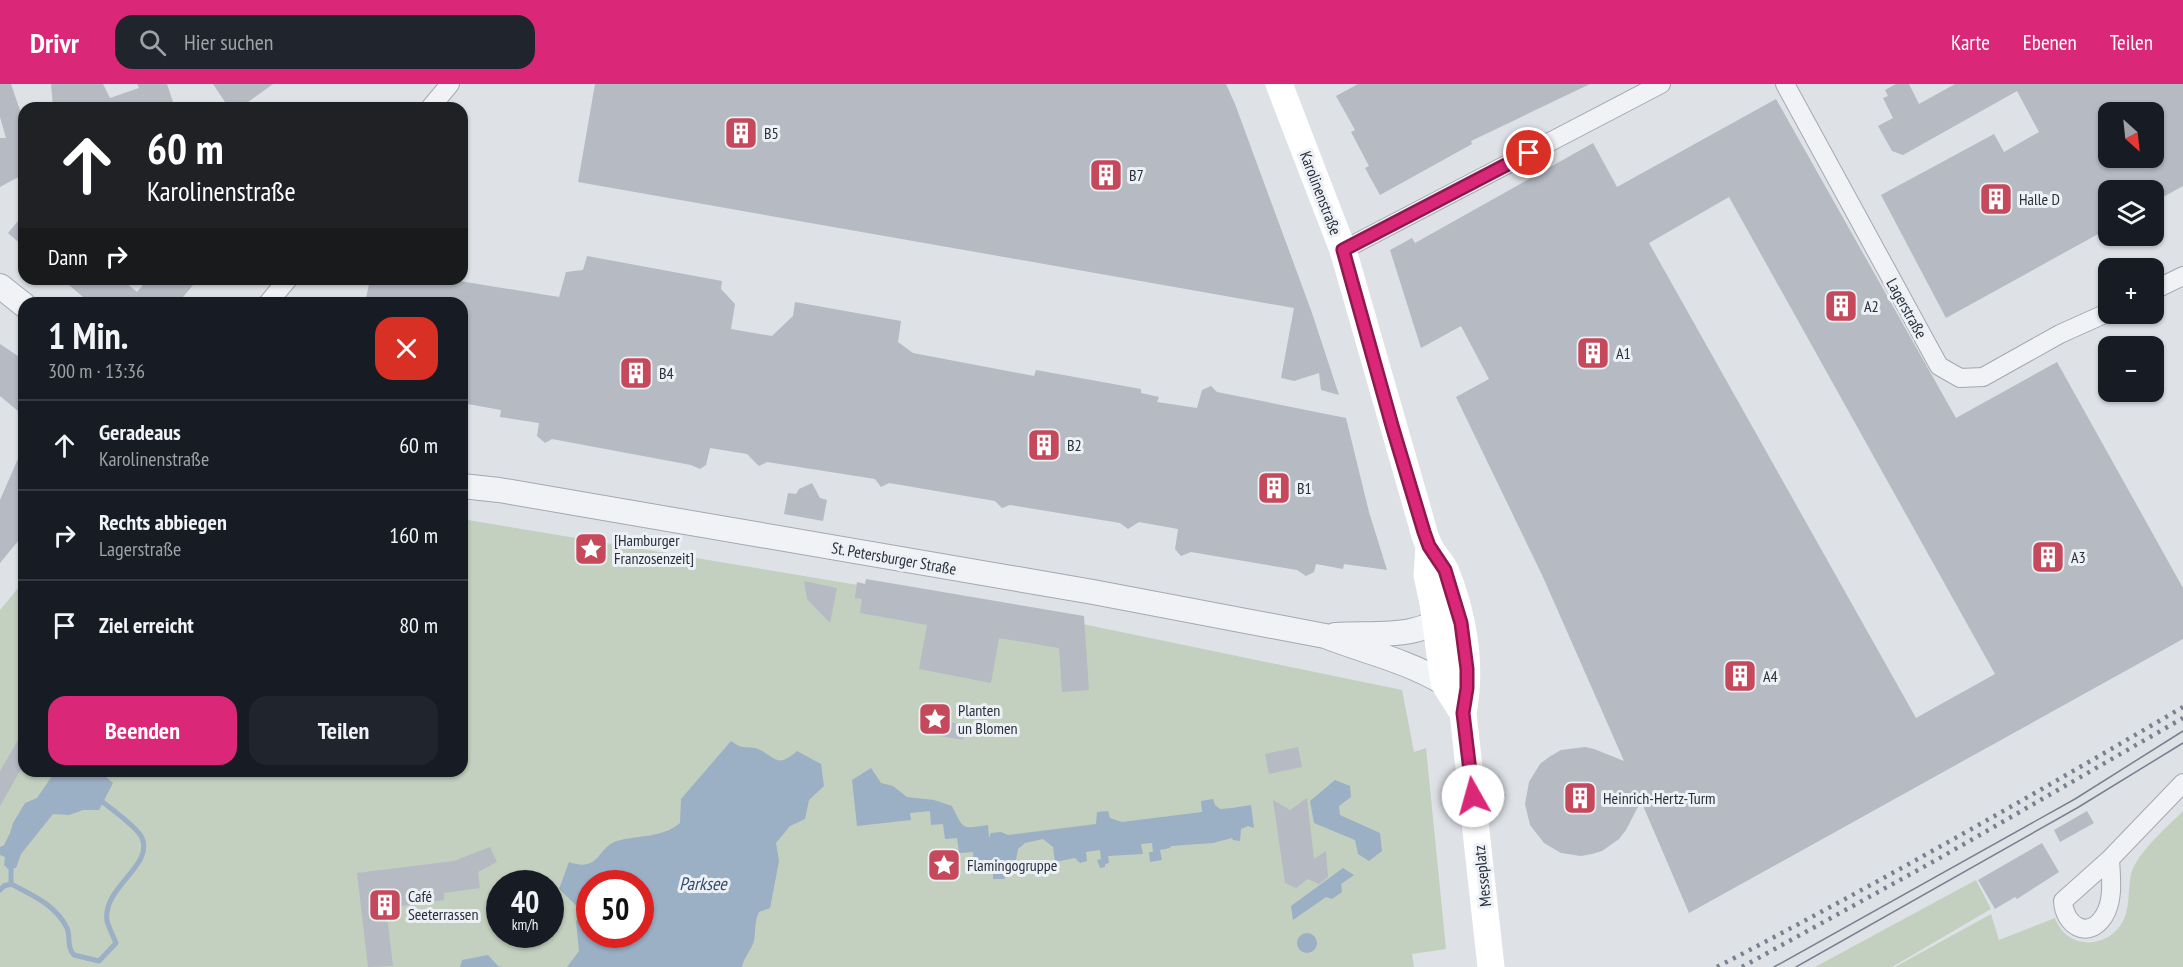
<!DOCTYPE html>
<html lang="de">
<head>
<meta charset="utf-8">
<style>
  :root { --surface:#171b24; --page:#20242c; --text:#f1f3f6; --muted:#9ea1a6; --line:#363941; --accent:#db2777 }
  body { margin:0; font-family:"PT Sans Narrow",sans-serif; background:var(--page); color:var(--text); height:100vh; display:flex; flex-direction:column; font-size:22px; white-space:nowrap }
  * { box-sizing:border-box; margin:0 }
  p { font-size:20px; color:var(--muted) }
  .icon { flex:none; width:33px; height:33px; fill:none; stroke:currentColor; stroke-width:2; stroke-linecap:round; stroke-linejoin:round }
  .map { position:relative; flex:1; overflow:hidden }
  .details { position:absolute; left:18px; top:213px; width:450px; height:480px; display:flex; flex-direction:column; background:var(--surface); border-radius:18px; box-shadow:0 2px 4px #0004 }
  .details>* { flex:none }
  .guide { position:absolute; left:18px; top:18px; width:450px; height:183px; border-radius:18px; box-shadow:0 2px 4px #0004; background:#202124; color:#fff; overflow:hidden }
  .needle { width:39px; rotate:153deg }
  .buttons { position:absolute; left:2098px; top:18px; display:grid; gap:12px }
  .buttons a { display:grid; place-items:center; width:66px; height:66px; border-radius:12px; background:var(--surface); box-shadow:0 2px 4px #0004; font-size:30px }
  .speed { position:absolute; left:486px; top:786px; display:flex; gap:12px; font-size:30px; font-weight:700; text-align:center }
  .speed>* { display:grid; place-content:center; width:78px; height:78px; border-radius:50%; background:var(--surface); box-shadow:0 2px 4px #0004; line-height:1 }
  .speed small { font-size:15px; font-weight:400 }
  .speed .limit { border:9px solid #d22; background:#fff; color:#111 }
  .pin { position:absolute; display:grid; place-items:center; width:51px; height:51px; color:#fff; margin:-26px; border:3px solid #fff; border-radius:50%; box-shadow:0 2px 6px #0007 }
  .me { position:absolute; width:66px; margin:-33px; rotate:353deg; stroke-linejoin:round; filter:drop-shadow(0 0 4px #0008) }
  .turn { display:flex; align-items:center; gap:21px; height:126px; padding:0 30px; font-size:27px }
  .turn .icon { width:78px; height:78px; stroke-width:2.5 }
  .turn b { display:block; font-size:42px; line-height:51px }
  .then { display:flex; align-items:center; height:57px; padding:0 30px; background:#0003; gap:12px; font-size:22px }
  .round { display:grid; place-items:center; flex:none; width:63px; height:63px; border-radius:18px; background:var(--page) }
  .headline { display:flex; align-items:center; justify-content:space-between; height:102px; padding:0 30px }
  h1 { font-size:36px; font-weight:600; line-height:45px }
  .action { display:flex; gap:12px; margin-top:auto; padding:12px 30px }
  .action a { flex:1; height:69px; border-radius:18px; background:var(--accent); color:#fff; font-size:24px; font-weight:600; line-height:69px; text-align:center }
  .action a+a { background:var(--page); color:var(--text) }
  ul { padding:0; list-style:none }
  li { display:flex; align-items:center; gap:18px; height:90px; padding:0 30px; border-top:2px solid var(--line) }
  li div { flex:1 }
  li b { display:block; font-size:22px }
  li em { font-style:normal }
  header { display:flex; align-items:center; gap:36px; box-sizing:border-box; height:84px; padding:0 30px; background:var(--accent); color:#fff }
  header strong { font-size:28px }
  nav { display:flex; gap:33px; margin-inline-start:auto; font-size:21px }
  .search { width:420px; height:54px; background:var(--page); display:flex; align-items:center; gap:15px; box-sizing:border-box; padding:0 21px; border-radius:18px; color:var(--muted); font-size:22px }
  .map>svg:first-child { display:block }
  .green { fill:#c3d0bf; fill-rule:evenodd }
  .water { fill:#9bafc5; fill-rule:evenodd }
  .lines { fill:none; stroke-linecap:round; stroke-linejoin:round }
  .stream { stroke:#9bafc5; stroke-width:5 }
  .building { fill:#b5bac3; fill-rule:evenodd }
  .minor-casing { stroke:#a4a8b0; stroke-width:20 }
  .tertiary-casing { stroke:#a4a8b0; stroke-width:26 }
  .minor { stroke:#f0f2f5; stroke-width:18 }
  .tertiary { stroke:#f0f2f5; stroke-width:24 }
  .secondary { stroke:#fff; stroke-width:27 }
  .tram { stroke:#78818f; stroke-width:1.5 }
  .rail { stroke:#78818f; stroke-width:4.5; stroke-dasharray:3 6; stroke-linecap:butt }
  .route-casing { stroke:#8e194d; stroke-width:15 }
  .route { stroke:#db2777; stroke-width:10 }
  .labels { text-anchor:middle; stroke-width:6; stroke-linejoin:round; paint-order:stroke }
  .poi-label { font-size:16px; fill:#282f3c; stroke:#edf0f4; text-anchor:start }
  .street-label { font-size:16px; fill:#282f3c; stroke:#edf0f4 }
  .water-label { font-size:18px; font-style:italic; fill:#354e6d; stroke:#edf0f4 }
</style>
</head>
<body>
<header>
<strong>Drivr</strong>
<div class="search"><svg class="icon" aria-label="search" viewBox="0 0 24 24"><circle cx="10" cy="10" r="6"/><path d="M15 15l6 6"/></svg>Hier suchen</div>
<nav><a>Karte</a><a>Ebenen</a><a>Teilen</a></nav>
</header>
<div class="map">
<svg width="2183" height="883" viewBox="0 0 2183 883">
  <rect width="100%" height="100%" fill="#dee1e6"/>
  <path class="green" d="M462,435l582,97 358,74 12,62 12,-4 20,201 -34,5 2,13h-1414v-357l24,-29v190h438zM500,800h50v50h-50zM590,800h50v50h-50z
    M2183,727v156h-288l96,-53 8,26 56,-22c11,32 53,32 68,3 9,-17 3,-39 11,-55 12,-21 32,-38 49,-55z
    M1976,796l15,29 -99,58h-77z"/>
  <path class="water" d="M731,657c13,10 16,4 27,8 18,8 19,20 39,2l24,13 3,22 -15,14 -4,19 -15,7 -14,17 3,18 -9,47 -11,4c-5,10 -3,18 -5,29 -2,8 -10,16 -12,26h-175l12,-16 -3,-30 8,-8 -25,-24 10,-27c31,11 28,-15 48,-21 21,-6 46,-3 63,-18l1,-24zM590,800h50v50h-50z
    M871,684l10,15 12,3 14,11 27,3 18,6c12,24 9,23 36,19l1,13 2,-5 10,-1 7,3 88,-11 1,-12 11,-1 2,7 12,4 80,-10 -1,-11 12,-2 2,6 5,4 12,-1 19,-3 3,23 -6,-2 -7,3 -1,12 -7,-1 -1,-2 -19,5 -42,3 -1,2 -10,2 2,10 -12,2 -1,-10h4l-1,-9 -11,1 2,10 -35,2 1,7 -4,1v3l-5,1 -3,-8 4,-1 -1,-9 -14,2 1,9 -7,2 -5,-5 -20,4 -2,-15 -10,-8 -18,4 -7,6 -2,11 4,5h-6v3l-11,1 2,10h-12v-7h3l-1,-9 -21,2 -1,-13 -14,1 -2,-15 -12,1 -2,-15 -12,1 -1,-14 -20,2 1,7 -54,6 -5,-46z
    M49,687h50l14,12 -14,27h-16l-14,5 -16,-1 -32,40 -5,14 -8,1 -4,-4 1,-8 -5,-2v-8l4,-2 6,-12 3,-10 12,-20 12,-5 15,-22z
    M1335,696l15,6 1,11 -12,9 1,9 40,18 2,18 -13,10 -11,-7 -3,-14 -41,-17 -4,-22z
    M1343,784l11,7 -13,9 1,8 -10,7 -6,-2 -33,23 -2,-14z
    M1297 859a10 10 0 1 1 20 0a10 10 0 1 1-20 0Z
    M488,871l10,11 4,1h-42l2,-7z"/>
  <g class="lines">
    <path class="stream" d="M11,800c21,11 45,21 56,44 4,10 -1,18 7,27l25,6 17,-18c-3,-7 -7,-15 -9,-22 -5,-34 47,-55 35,-83 -4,-10 -29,-28 -38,-35
      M0,806l4,-4 7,-2v-15"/>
  </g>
  <path class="building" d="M0,0h11l13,38v52l-24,13v-49h6l-6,-21z
    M51,0h52l7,14 29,-10 -2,-4h30l8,24 -122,-1z
    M213,0h60l-33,24h-11z
    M595,0h631l9,20 77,209 27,82 -18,-5 -2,-17 -25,8 -13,-3 13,-70 -716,-126z
    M1358,0h232l-119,57 1,3 -92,51 -15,-27 4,-2 -18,-34 4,-2 -19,-34z
    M1896,0h13l10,20 36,-20h228v102l-29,16v-12h-45v38l-163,90 -65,-123 113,-61 10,18 35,-20 -22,-41 -114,64 -11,-4 -14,-25 15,-8 -10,-20 5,-2 -3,-6zM2109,28h45v46h-45z
    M1776,15l180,319 101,-56 126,226v51l-494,274 -48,-112 -15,29 -7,9 -17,12 -10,3 -11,2 -20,-3 -17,-10 -14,-18 -5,-21 4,-22 11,-18 9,-7 12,-7 24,-3 9,2 30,12 -81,-184 -87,-180 33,-18 -28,-53 -40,22 -31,-98 22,-12 3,5 178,-100 24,44zM1729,113l266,477 -79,44 -267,-475z
    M24,130v33l-16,-14z
    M587,172l135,25 -1,8 14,15 -4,25 41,7 21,-20 2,-14 106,19 -3,21 15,11 121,23 2,-6 105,19v4l18,4 -2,5 40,6 5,-18 9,-4 6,6 129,26 23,94 18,58 -43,-6 -1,5 -27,-5 -2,8 -8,4 -9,-6 -106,-18 -10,4 -6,-7 3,-20 -39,-7 -11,7 -8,-6 -110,-18 -8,3 -7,-7 -106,-18 -8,4 -6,-8 -108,-17 -8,4 -12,-12 -37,-6 -4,17 -6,4 -9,-4 -139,-26 -7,4 -8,-7 2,-13 -39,-6 1,-7 -39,-7v-100h-97l5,-24h77l112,18 7,-25 17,-2z
    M62,195h59l16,13 11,-13h50l-20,24h-88z
    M0,260l24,16v56l-24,-20z
    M24,361v89l-24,29v-63z
    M812,399l8,15 7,2 -4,21 -39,-7 4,-21 8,1 3,-5z
    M866,495l218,37 5,74 -27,2 -3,-44 -60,-10 -8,45 -72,-14 8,-44 -67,-12 2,-14 -7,-1 2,-16 8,2z
    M804,497l33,7 -7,35 -23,-24z
    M936,636l30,5 -3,15 -30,-5z
    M24,646v34l-24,42v-35z
    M1298,663l4,20 -33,7 -4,-20z
    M1307,714l7,61 12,-8 2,26 -9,7 -11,-5 -12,9 -11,-5 -12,-83 17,10z
    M2087,727l7,12 -34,19 -6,-12z
    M2042,759l17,29 -42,27 -2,-2 -20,12 -17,-29z
    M490,763l7,15 -19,10 2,16 -36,5v7l-58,8 7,58 -25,1 -11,-94 97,-12z"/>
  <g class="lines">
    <defs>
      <path id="minor" d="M1785,0l154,282 21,12 23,-1 77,-43 49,-22
        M430,24l20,-24
        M1343,166l318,-166
        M2154,206l29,-14
        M268,219l20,-24
        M2110,775c1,19 4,41 -6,57 -16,25 -40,9 -41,-15l47,-42 73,-76"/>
      <path id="tertiary" d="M0,202l24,19
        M462,402l37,4 594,102 232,44c41,16 80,24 119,47
        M1335,551c38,-3 88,6 115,-25"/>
    </defs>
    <use href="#minor" class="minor-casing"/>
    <use href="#tertiary" class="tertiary-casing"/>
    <use href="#minor" class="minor"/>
    <use href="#tertiary" class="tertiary"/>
    <path class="secondary" d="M1279,0l64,166 77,268c3,10 5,22 11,31 4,8 12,15 15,23 18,46 26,94 17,141l28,254
      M1429,462l-2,29 6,28 11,80 19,30"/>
    <path class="tram" d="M1774,883l301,-168 108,-68
      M1796,883l281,-159 106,-65"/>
    <path class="rail" d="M1717,883c158,-82 313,-170 466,-260
      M1742,883l196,-108 245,-141"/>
  </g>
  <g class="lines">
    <defs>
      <path id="route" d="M1473,712l-10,-83 4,-25v-19l-6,-46 -16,-53 -16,-24 -5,-14 -31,-103 -50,-179 186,-97"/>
    </defs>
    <use href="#route" class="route-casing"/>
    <use href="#route" class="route"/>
  </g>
  <defs>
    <symbol id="building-square" viewBox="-11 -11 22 22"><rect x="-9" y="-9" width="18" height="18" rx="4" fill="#c5495b" stroke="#edf0f4"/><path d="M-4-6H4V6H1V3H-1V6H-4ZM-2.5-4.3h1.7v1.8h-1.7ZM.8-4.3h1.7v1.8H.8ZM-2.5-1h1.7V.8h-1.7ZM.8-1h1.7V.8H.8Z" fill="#fff"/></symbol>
    <symbol id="sight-square" viewBox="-11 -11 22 22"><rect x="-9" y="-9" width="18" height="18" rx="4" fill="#c5495b" stroke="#edf0f4"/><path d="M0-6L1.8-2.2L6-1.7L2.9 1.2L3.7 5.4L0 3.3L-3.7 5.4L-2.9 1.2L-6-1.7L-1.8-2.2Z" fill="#fff"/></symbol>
  </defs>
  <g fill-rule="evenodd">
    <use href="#building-square" x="722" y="30" width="38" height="38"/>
    <use href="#building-square" x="1087" y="72" width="38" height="38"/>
    <use href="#building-square" x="1977" y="96" width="38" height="38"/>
    <use href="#building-square" x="1822" y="203" width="38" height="38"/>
    <use href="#building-square" x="1574" y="250" width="38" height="38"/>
    <use href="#building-square" x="617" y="270" width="38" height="38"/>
    <use href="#building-square" x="1025" y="342" width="38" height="38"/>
    <use href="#building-square" x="1255" y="385" width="38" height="38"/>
    <use href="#sight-square" x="572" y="446" width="38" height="38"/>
    <use href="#building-square" x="2029" y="454" width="38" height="38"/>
    <use href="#building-square" x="1721" y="573" width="38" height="38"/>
    <use href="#sight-square" x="916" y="616" width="38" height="38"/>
    <use href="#building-square" x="1561" y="695" width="38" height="38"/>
    <use href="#sight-square" x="925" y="762" width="38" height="38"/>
    <use href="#building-square" x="366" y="802" width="38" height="38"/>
  </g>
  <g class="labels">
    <g class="poi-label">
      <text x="764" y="55">B5</text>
      <text x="1129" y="97">B7</text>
      <text x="2019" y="121">Halle D</text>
      <text x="1864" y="228">A2</text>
      <text x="1616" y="275">A1</text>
      <text x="659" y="295">B4</text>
      <text x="1067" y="367">B2</text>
      <text x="1297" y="410">B1</text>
      <text x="614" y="462">[Hamburger<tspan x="614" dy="18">Franzosenzeit]</tspan></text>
      <text x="2071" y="479">A3</text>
      <text x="1763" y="598">A4</text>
      <text x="958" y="632">Planten<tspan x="958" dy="18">un Blomen</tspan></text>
      <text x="1603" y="720">Heinrich-Hertz-Turm</text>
      <text x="967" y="787">Flamingogruppe</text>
      <text x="408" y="818">Café<tspan x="408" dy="18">Seeterrassen</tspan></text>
    </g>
    <g class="street-label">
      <text transform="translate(1321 109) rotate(69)" y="6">Karolinenstraße</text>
      <text transform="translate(1907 224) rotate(61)" y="6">Lagerstraße</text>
      <text transform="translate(894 474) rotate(10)" y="6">St. Petersburger Straße</text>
      <text transform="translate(1482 792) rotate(-96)" y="6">Messeplatz</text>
    </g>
    <g class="water-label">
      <text x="703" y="806">Parksee</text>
    </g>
  </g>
</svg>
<div class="buttons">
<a><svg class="needle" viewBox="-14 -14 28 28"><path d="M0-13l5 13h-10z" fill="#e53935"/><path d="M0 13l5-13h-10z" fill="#9ea1a6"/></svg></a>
<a><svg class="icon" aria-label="layers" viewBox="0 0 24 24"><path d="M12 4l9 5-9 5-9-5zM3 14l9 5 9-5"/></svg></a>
<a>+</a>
<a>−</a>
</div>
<div class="speed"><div>40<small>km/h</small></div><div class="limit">50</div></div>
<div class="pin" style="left:1529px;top:69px;background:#d93025"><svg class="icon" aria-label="arrive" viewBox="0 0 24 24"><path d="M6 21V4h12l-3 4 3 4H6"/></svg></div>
<svg class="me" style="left:1473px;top:712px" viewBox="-20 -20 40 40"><circle r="19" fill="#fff"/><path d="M0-13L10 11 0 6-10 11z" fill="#db2777"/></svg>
<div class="guide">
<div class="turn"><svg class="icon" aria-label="ahead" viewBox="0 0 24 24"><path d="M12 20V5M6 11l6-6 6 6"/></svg><div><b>60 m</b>Karolinenstraße</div></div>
<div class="then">Dann<svg class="icon" aria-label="right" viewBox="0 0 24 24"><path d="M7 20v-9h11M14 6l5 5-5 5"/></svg></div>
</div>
<section class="details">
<div class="headline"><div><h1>1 Min.</h1><p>300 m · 13:36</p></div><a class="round" style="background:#d93025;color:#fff"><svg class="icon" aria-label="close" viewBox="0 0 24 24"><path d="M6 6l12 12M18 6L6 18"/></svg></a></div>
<ul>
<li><svg class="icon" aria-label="ahead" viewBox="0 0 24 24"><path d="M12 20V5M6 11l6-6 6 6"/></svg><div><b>Geradeaus</b><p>Karolinenstraße</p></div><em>60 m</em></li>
<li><svg class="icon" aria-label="right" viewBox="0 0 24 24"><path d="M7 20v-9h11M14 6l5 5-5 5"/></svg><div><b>Rechts abbiegen</b><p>Lagerstraße</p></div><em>160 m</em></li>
<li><svg class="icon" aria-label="arrive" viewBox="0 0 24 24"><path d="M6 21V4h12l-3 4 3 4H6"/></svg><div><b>Ziel erreicht</b></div><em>80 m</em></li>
</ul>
<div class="action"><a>Beenden</a><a>Teilen</a></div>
</section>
</div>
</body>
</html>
